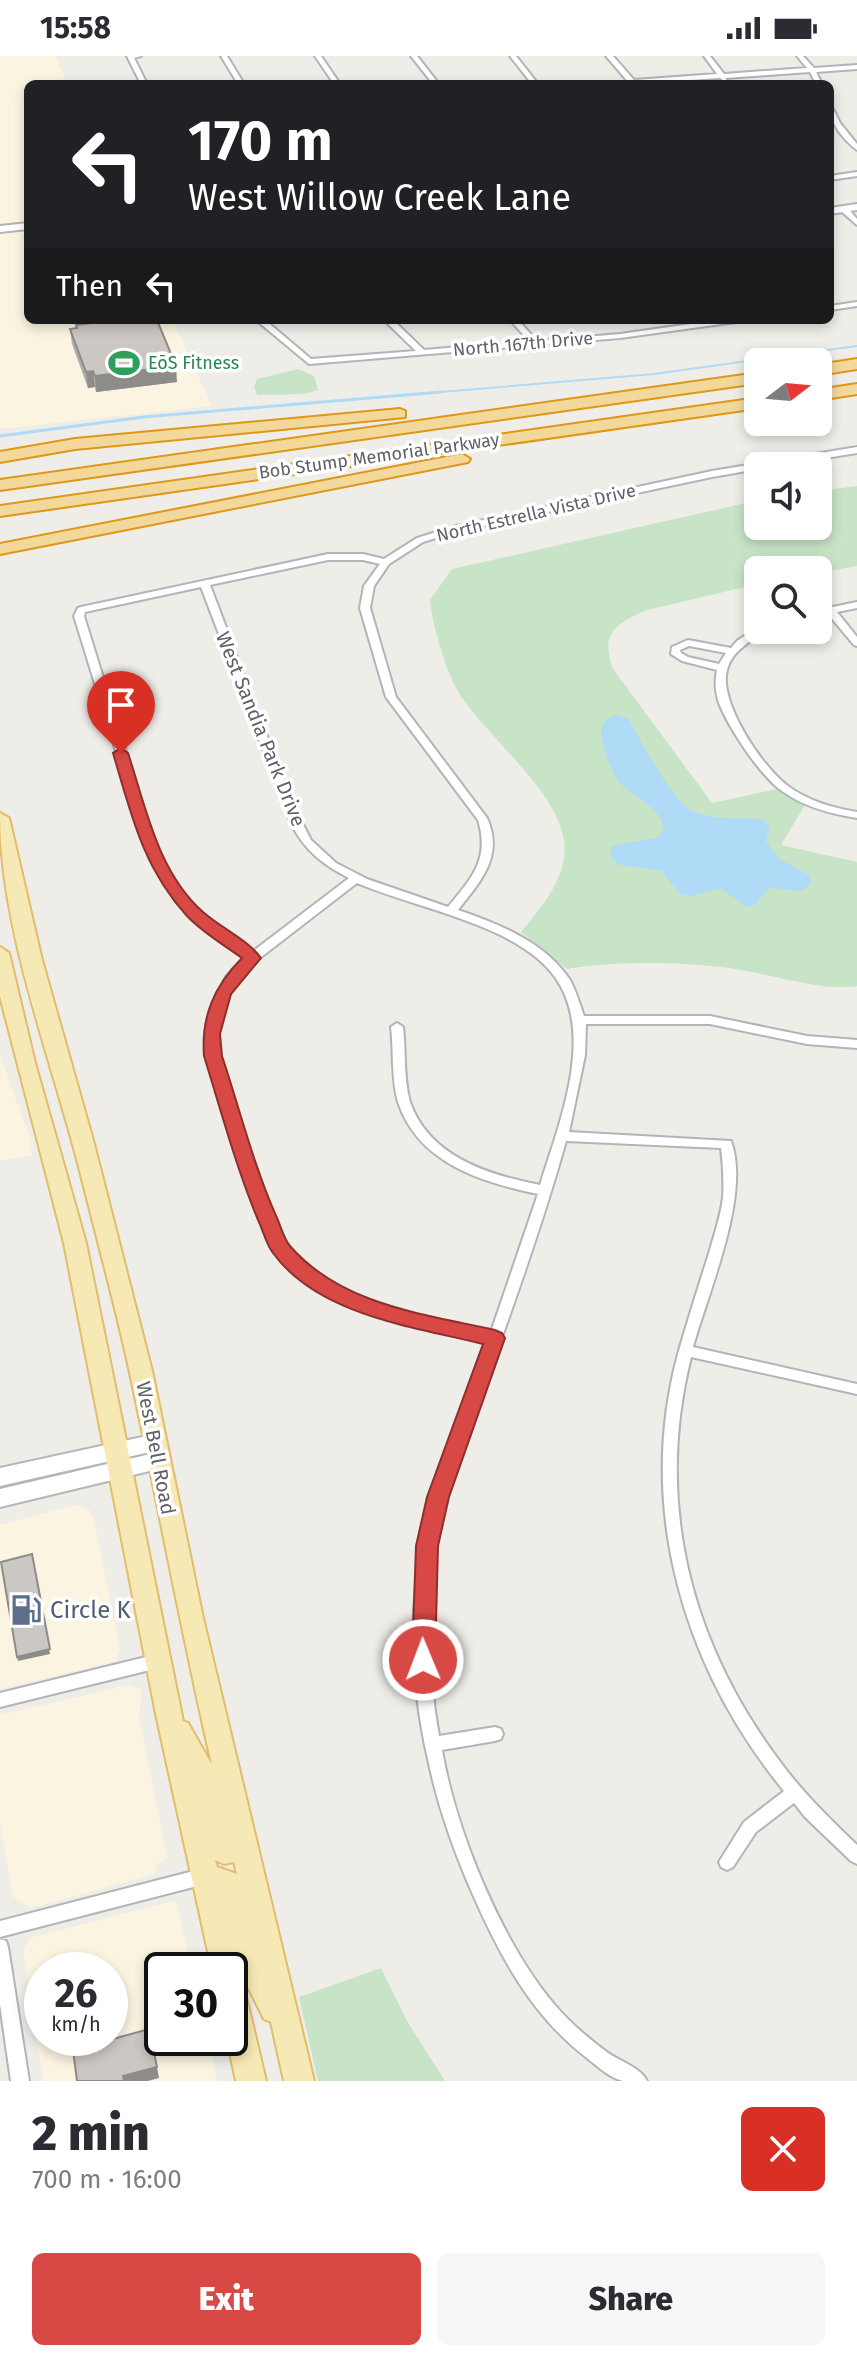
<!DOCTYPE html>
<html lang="en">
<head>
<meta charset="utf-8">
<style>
  :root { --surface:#fff; --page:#f7f7f7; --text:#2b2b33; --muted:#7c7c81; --accent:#d84945 }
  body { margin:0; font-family:"Fira Sans",sans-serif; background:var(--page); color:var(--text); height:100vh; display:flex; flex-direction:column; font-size:30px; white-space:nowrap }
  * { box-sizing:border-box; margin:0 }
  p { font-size:26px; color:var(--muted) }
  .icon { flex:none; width:44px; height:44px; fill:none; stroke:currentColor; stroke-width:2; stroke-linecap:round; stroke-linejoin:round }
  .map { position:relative; height:2025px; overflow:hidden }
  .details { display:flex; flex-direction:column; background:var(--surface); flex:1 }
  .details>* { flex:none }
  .guide { position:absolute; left:24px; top:24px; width:810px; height:244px; border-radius:12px; box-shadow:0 4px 12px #0003; background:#202124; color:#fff; overflow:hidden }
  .needle { width:52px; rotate:74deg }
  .controls { position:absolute; left:744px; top:292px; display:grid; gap:16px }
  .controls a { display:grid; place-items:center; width:88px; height:88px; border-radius:12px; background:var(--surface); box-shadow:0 4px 12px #0003; font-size:40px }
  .speed { position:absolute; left:24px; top:1896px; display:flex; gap:16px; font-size:40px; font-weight:700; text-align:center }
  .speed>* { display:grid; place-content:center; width:104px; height:104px; border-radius:50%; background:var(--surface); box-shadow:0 4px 12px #0003; line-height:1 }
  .speed small { font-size:20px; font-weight:400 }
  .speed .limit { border:4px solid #111; border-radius:12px; background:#fff; color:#111 }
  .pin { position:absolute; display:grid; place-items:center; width:68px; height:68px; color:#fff; margin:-82px -34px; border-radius:50% 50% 50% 0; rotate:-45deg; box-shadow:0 0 8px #0007 }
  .pin .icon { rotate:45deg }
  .me { position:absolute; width:88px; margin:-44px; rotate:359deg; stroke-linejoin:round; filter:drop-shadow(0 0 6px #0008) }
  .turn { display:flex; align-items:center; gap:28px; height:168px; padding:0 32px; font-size:36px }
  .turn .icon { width:104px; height:104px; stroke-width:2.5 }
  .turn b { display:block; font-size:56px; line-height:68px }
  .then { display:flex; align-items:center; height:76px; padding:0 32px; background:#0003; gap:16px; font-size:30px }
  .round { display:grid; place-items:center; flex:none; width:84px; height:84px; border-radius:12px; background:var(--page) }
  .summary { display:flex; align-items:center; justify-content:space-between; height:136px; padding:0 32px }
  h1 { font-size:48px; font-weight:800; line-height:60px }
  .action { display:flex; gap:16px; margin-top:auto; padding:16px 32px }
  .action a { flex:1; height:92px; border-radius:12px; background:var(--accent); color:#fff; font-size:32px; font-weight:800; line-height:92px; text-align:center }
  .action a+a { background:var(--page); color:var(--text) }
  .status { display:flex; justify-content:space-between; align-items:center; height:56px; padding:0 40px; background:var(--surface); direction:ltr }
  .status svg { height:22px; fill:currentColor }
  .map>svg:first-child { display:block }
  .commercial { fill:#fbf4e1; fill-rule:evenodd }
  .green { fill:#c8e4c7 }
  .water { fill:#b0dbf6 }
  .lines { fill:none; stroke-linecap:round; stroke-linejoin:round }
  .stream-far1 { stroke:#b0dbf6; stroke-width:2 }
  .stream { stroke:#b0dbf6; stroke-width:3 }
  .minor-casing { stroke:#b2b4b8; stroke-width:4 }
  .tertiary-casing { stroke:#b2b4b8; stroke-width:4 }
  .secondary-casing { stroke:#b4b6ba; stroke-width:4 }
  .primary-casing { stroke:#e3bc6d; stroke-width:4 }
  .motorway-casing { stroke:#df9718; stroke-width:4 }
  .minor { fill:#fff; fill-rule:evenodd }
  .tertiary { fill:#fff; fill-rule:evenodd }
  .secondary { fill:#fff; fill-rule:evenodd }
  .primary { fill:#f7e9b5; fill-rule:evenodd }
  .motorway { fill:#f2d89b; fill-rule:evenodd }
  .wall { fill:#afaca9 }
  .shaded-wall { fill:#8e8c89 }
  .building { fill:#cbc8c4; stroke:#8e8c89; stroke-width:2 }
  .route { fill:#d84945; stroke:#8c2f2d; stroke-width:2 }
  .labels { text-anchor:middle; stroke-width:7; stroke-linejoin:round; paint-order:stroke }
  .far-street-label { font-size:18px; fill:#5f6266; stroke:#fff }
  .far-leisure-label { font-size:18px; fill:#27864d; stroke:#fff; text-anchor:start }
  .street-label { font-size:20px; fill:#5f6266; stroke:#fff }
  .near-service-label { font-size:24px; fill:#4e5e75; stroke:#fff; text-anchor:start }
</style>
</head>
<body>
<div class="status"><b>15:58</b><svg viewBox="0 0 49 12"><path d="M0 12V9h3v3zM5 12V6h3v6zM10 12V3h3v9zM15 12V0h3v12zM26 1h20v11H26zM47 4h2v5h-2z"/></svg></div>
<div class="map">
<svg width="857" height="2025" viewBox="0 0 857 2025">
  <rect width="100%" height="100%" fill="#efede8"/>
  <path class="commercial" d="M0,0h55l13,28h-40v137l-28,3z
    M28,175v89h145l39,86 -212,23v-195z
    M0,999l31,86 -2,2 3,12 -32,6z
    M75,1449l14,4 5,11 26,129 -4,12 -116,28v-164z
    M128,1629l14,4 -3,28 28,140 -10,8 -2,9 -124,34 -18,-11 -13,-73v-109z
    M176,1844l16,70h-30v68h46l9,43h-174l-20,-131 7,-12zM42,1914h68v68h-68z"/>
  <path class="green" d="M298,313l16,7 4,14 -14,4 -47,1 -3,-8 3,-8z
    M857,430v80l-39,7v-3h-60v14l-111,26c-32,14 -47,23 -34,59l99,134 65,-14 28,16 -24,40 76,17v124c-39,5 -78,-10 -116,-16 -53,-9 -121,-9 -174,-1l-46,-37c20,-24 48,-56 43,-91 -7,-53 -82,-107 -108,-153 -11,-21 -24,-64 -26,-88l22,-31 303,-68 3,-1v26h60v-35z
    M381,1912l26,53 38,60h-127l-19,-84z"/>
  <path class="water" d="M615,659l14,4c10,19 46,87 65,93 22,8 46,6 69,7l7,9 -4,13 12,17 31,17 2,9 -10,7 -32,-3 -14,17 -8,2 -27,-19 -29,8 -10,-1 -20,-24 -41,-6 -10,-9 2,-10 43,-8 9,-7c-2,-23 -26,-31 -41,-45 -14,-15 -21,-39 -22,-58l5,-8z"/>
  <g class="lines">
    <path class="stream-far1" d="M417,338l237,-20 203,-28"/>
    <path class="stream" d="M0,380l144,-19 297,-25"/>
    <defs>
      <path id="minor" d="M127,0h14l-7,2 13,26h-6z
        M221,0h6l17,28h-6z
        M315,0h6l19,28h-6z
        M411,0h6l22,28h-6z
        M510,0h6l22,28h-6z
        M606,0h7l21,24 83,-6 -13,-18h6l14,18 83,-6 -10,-12h6l11,12 43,-3v4l-41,3 6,12h-6l-6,-12 -84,6v2l-2,1 -4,-3 -90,6z
        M830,51l3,2 7,14 17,21v6c-13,-10 -27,-26 -27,-43z
        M857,116v4l-27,4v-4z
        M841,151h6l10,12v6l-16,-14z
        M857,246v4l-27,4v-4z
        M256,264h9l46,39 105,-8 -32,-31h9l31,30 105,-9 -19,-21h8l19,21 83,-7 99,-14h21l-4,2 -116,16 -311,26z
        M857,391v6l-81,13h-18v3l-46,8 -254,54 -35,11 -34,22 -15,22 -4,22 26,89 91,121c17,38 -6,63 -29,92 41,14 87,32 112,70 6,11 10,25 14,36h126l97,20 50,4v8l-50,-4 -97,-20h-124l-1,31 -16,77 162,9c20,54 -23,151 -38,206l164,37v10l-166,-37c-36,143 -2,280 84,398 24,34 53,62 82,90v19l-6,-3 -46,-44 -11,-14 -38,29 -23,35 -6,3 -6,-3 -2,-5 25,-40 40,-31c-100,-122 -148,-282 -106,-437 10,-35 21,-69 32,-104 5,-18 11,-35 13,-53 1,-17 0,-33 -2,-49l-155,-7c-22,78 -49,155 -77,232 -20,55 -44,110 -54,168 -11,64 -7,132 4,195l56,-9 6,2 2,5 -2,5 -6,2 -53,9c14,82 63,202 120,263 14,15 30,28 46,40 12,8 33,15 39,28 -8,0 -17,0 -24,0 -13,-3 -26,-15 -36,-23 -55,-42 -86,-100 -113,-161 -20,-45 -36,-90 -46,-138 -13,-56 -18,-117 -12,-175 7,-85 42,-162 71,-242 -79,-17 -181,-31 -222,-111 -9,-18 -14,-40 -20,-58 -13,-39 -25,-78 -38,-117l-2,-22 4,-20 17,-37 19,-19 -35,-24 -32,-30 -29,-46 -75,-242 4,-8 3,-1 247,-53h35l21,5 33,-21 39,-12 256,-55zM328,504h35l17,4 -16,22 -4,22 26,89 92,123c12,39 -6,58 -30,87l-81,-28 -31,-16 -25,-23 -18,-35 -83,-220zM201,531l91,238c13,26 32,40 57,53l-97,74 -34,-24 -32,-30 -27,-40 -75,-242 1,-4zM357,827c38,16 78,25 115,40 32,12 71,31 88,62 33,57 -2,142 -20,200 -51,-10 -111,-28 -130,-83 -7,-24 -4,-51 -7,-75l-6,-4 -6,4c3,24 0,52 7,75 20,61 83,80 140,92l-47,138c-68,-14 -149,-24 -198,-79 -6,-7 -11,-17 -17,-25l-57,-172 -2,-22 4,-20 14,-32 21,-21z
        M857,546v6l-20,4 20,25v9l-3,-1 -26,-31 -10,2v-6z
        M758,571v3h6c-14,13 -32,20 -37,40 -9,32 36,98 61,116 20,15 45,22 69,26v6c-26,-4 -53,-11 -75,-27 -21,-14 -56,-67 -64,-91 -3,-10 -3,-20 -1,-30l-35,-9 -11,-7 1,-7 16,-7 43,8 6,-7zM689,590l37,7 -7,11 -31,-7 -7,-4 -1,-3z
        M158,1598l5,2 3,5 -3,5 -5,2 -158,39v-14z
        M205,1812l6,3 2,5 -2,5 -6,3 -205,53v-16z
        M0,1883l6,2 2,6 21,134h-18l-11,-77z"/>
      <path id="tertiary" d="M857,148v6l-27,4v-6z
        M28,167v6l-28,3v-6z"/>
      <path id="secondary" d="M156,1378l7,3 4,6 -4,6 -163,37v-18z
        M159,1396l7,3 4,6 -4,6 -166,40v-18z"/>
      <path id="primary" d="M0,757l9,5 33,142 51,180 59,231 51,247 111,463h-30l-13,-59 -7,-3 -24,-48 -3,6 7,11 22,93h-30l-9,-43h3v-68h-18l-56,-256 -92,-471 -64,-247v-49l9,6 26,110 51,180 97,478 5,2 24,42c-30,-130 -54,-261 -82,-392 -14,-65 -32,-130 -48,-194 -29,-117 -82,-247 -82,-366zM215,1804l9,4 10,-2 3,12 -20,-7z"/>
      <path id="motorway" d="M857,303v10l-39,6v-10z
        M758,317v10l-758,107v-10z
        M857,328v10l-39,6v-10z
        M758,342v10l-758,108v-10z
        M400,353l5,2v6l-330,32 -75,13v-10l75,-13z
        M462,398l8,5 -2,3 -468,92v-10z"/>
    </defs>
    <use href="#minor" class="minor-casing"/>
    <use href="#tertiary" class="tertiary-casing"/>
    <use href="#secondary" class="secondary-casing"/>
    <use href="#primary" class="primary-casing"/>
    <use href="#motorway" class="motorway-casing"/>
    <use href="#minor" class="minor"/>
    <use href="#tertiary" class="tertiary"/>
    <use href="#secondary" class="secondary"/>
    <use href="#primary" class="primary"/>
    <use href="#motorway" class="motorway"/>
  </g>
  <path class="wall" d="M70,273l107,53 -81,10 -1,-5 -7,1 -16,-44z"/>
  <path class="shaded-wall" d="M176,310l1,16 -81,10 -1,-16z
    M93,315l2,16 -7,1 -2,-16z
    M32,1498l18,100 -32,7 -1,-4z
    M157,2011l2,11 -11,3h-24l-1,-5z"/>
  <path class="building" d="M115,264h42l19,46 -81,10 -2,-5 -7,1 -16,-43 7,-1 -1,-3z
    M32,1498l18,95 -33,8 -16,-95z
    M149,1973l8,38 -34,9 1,5h-47l-4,-31z"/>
  <path class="route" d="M121,692l7,5c18,55 30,119 75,159 18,16 44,27 58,46l-30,36 -11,40 2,22c18,54 32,111 55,162 4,9 7,21 13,28 51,59 134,68 205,84l7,3 3,5 -56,159 -11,49 -3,114 -3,8 -9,3 -8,-3 -3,-8 4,-114 11,-49 56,-153c-69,-17 -165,-29 -210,-91 -7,-9 -10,-23 -15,-33 -22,-53 -37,-109 -54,-164 -3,-39 10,-70 38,-98 -18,-13 -40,-26 -55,-42 -44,-48 -56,-102 -74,-163z"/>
  <defs>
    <symbol id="stadium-bare" viewBox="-9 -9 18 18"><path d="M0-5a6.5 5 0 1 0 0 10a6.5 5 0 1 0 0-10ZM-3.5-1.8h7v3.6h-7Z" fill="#2e9e5b" stroke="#fff" stroke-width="2.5" paint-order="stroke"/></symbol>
    <symbol id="fuel-bare" viewBox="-9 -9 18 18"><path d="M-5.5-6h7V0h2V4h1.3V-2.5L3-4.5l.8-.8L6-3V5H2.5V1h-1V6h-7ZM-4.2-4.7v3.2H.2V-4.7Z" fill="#5c6f8a" stroke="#fff" stroke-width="2.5" paint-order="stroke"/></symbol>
  </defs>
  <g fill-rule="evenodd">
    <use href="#stadium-bare" x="102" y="285" width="44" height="44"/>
    <use href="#fuel-bare" x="4" y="1532" width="44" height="44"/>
  </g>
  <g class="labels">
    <g class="far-street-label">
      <text transform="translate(523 288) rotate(-5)" y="6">North 167th Drive</text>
      <text transform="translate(379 400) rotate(-8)" y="6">Bob Stump Memorial Parkway</text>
      <text transform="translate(536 457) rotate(-13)" y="6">North Estrella Vista Drive</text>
    </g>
    <g class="far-leisure-label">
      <text x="148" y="313">EōS Fitness</text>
    </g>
    <g class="street-label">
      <text transform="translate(261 673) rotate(68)" y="7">West Sandia Park Drive</text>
      <text transform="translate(156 1392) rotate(79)" y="7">West Bell Road</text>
    </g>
    <g class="near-service-label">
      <text x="50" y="1562">Circle K</text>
    </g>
  </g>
</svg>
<div class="controls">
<a><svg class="needle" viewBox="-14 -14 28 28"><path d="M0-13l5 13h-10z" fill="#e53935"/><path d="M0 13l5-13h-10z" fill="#7c7c81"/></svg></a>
<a><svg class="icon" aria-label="sound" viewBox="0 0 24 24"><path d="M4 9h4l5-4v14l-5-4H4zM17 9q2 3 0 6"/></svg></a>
<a><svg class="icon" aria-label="search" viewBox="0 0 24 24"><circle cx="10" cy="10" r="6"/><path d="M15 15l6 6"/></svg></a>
</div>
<div class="speed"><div>26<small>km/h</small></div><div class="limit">30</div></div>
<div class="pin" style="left:121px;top:697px;background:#d93025"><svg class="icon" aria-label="arrive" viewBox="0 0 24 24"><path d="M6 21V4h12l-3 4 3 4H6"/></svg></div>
<svg class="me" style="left:423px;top:1604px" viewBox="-20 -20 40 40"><circle r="17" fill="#d84945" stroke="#fff" stroke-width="3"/><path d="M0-11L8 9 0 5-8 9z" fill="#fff"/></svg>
<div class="guide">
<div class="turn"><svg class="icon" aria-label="left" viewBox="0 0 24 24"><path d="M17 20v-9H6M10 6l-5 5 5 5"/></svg><div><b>170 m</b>West Willow Creek Lane</div></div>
<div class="then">Then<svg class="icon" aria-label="left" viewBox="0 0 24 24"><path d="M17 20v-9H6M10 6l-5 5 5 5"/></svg></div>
</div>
</div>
<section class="details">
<div class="summary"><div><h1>2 min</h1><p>700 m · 16:00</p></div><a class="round" style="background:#d93025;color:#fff"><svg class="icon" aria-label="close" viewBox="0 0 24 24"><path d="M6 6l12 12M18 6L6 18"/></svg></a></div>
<div class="action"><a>Exit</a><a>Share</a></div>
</section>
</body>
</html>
